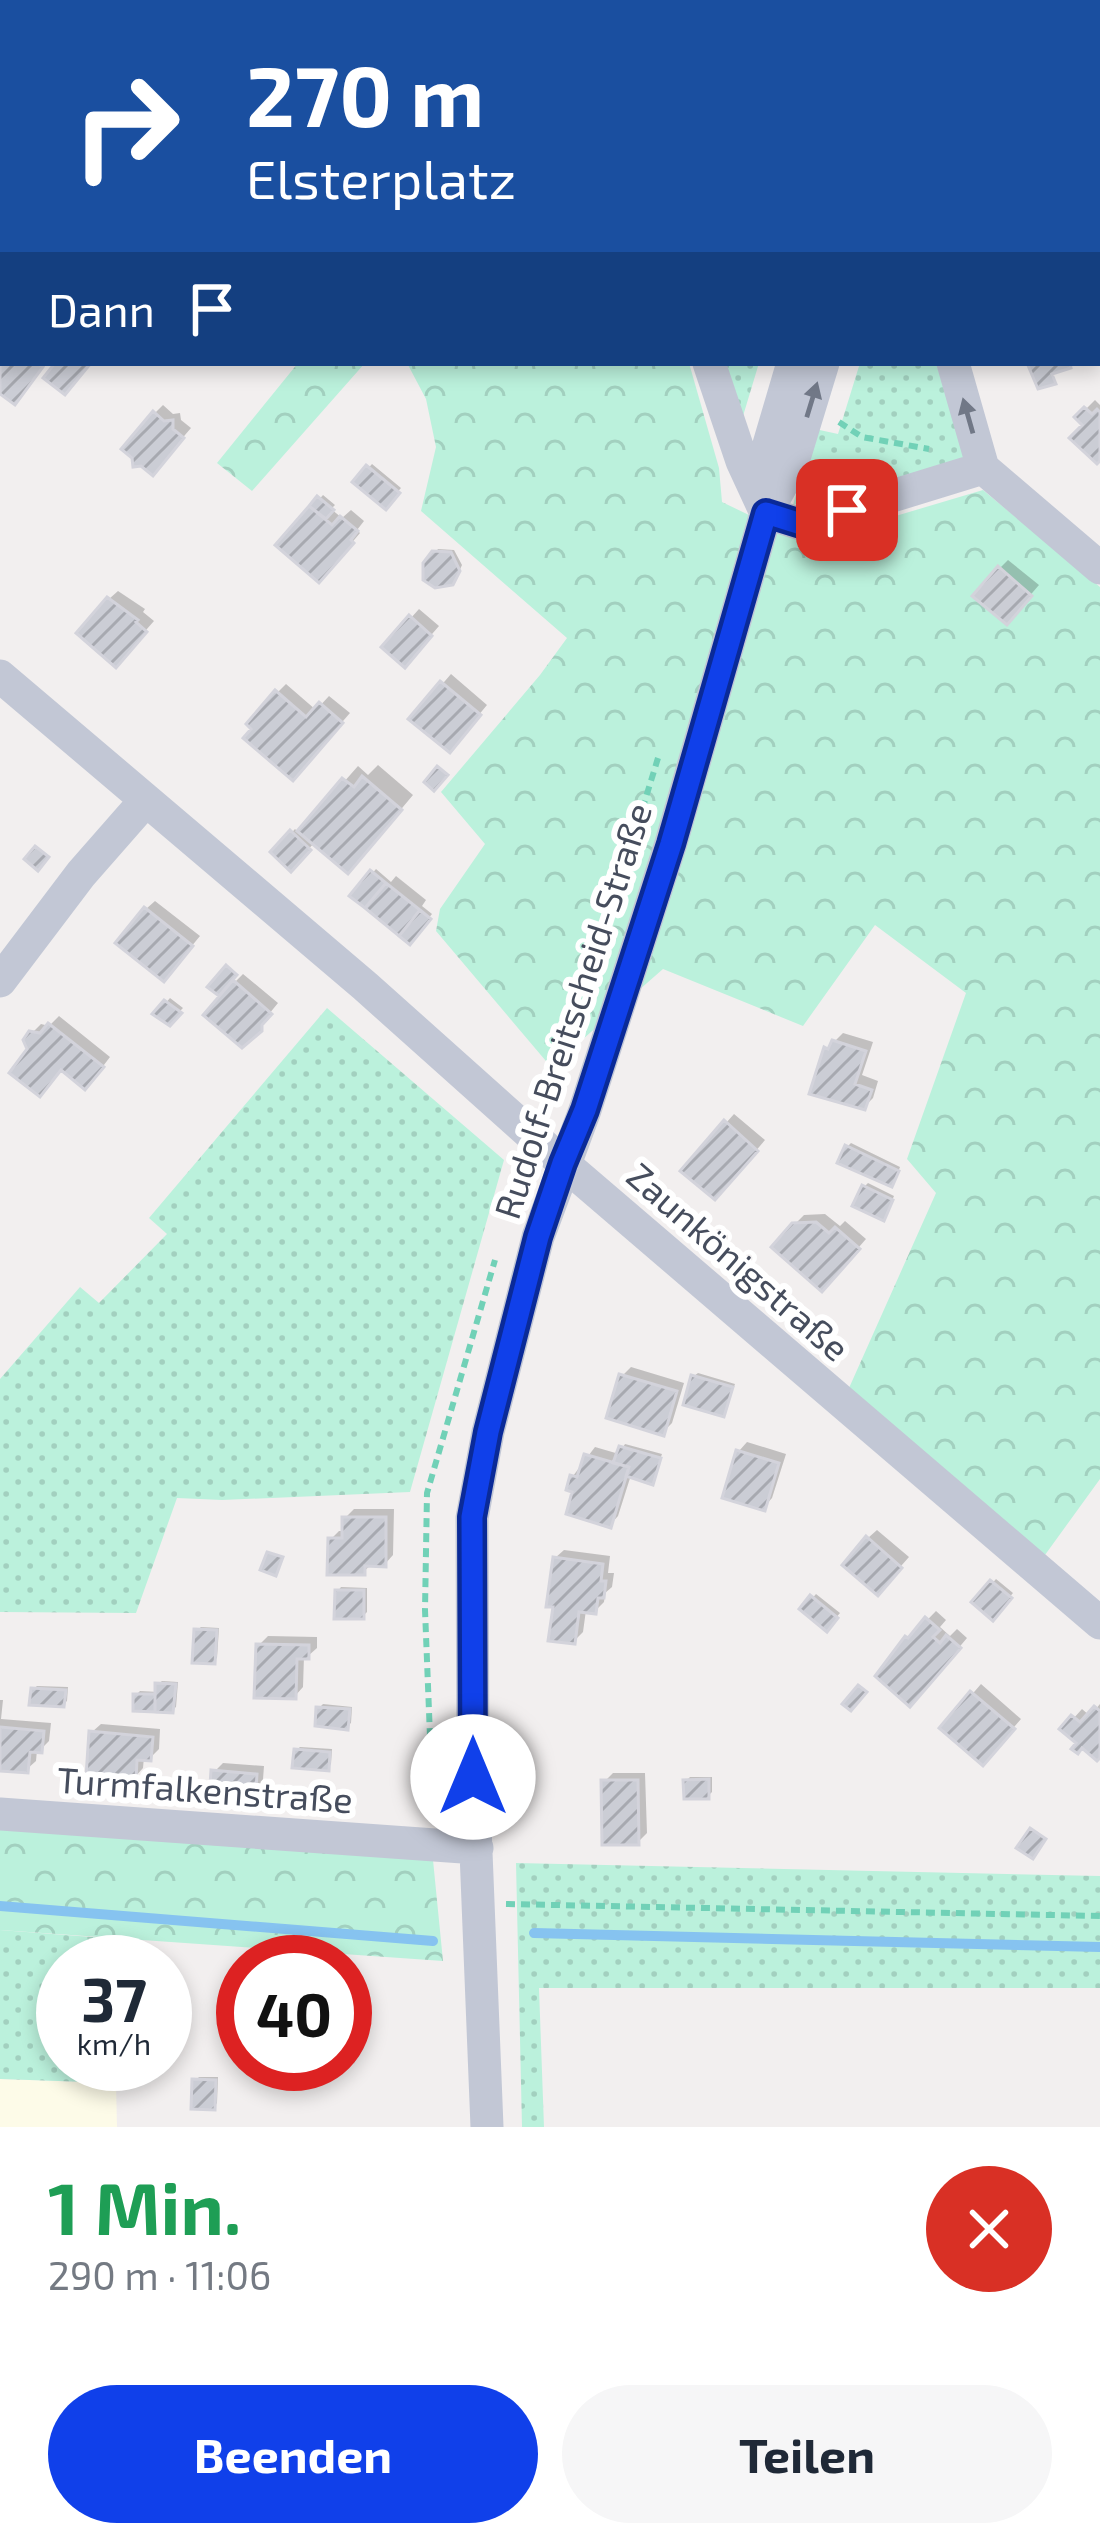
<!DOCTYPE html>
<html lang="de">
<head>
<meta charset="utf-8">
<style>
  :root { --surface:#fff; --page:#f6f6f7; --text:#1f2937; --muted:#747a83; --accent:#1040ea }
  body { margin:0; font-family:"Exo 2",sans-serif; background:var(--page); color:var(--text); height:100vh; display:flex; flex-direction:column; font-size:45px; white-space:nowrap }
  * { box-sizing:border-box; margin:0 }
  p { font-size:39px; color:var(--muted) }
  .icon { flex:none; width:66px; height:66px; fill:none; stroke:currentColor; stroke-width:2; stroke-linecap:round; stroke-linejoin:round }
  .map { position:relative; height:2127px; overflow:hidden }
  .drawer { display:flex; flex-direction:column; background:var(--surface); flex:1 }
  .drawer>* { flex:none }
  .top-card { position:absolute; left:0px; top:0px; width:1101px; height:366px; box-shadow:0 6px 18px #0003; background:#1a4fa0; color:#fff; overflow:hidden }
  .speed { position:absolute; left:36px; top:1935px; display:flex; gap:24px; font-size:60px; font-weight:700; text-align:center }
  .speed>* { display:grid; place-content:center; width:156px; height:156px; border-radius:50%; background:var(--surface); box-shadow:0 6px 18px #0003; line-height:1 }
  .speed small { font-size:30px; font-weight:400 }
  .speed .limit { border:18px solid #d22; background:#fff; color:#111 }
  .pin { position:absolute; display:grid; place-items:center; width:102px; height:102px; color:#fff; margin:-51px; border-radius:24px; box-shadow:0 6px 18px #0006 }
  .me { position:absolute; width:132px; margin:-66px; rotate:0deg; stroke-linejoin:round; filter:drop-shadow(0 0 9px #0008) }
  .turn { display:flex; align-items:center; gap:42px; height:252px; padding:0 48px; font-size:54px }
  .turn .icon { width:156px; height:156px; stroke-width:2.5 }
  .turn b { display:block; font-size:84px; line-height:102px }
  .then { display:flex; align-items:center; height:114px; padding:0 48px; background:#0003; gap:24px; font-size:45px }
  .round { display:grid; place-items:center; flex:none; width:126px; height:126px; border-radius:63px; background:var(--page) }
  .summary { display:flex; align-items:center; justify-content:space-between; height:204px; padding:0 48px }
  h1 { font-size:72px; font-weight:700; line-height:90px; color:#1e9e55 }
  .cta { display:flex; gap:24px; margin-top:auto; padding:24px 48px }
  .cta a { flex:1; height:138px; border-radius:72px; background:var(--accent); color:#fff; font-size:48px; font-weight:700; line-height:138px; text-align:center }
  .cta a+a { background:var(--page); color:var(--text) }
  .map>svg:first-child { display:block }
  .commercial { fill:#fdfbe8 }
  .grass { fill:url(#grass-dots) }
  .forest { fill:url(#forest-crowns) }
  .shadow { fill:#0003 }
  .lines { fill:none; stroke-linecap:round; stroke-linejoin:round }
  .stream { stroke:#86c3f0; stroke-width:10 }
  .building { fill:url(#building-hatch); stroke:#d3d3db; stroke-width:3 }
  .path { stroke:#71d1b7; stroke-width:6; stroke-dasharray:9 6; stroke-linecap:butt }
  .minor { stroke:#c2c7d5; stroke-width:33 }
  .oneway { fill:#717887 }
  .route-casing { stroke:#0a2a98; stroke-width:30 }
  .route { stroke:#1040ea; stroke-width:21 }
  .labels { text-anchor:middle; stroke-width:12; stroke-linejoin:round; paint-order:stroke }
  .street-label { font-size:36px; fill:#464d5d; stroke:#fff }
</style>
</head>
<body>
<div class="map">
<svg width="1100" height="2127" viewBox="0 0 1100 2127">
  <defs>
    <pattern id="grass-dots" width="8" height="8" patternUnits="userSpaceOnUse" patternTransform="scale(3)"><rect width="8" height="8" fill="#bbf1dc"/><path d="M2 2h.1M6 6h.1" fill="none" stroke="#a2d0bf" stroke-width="1.8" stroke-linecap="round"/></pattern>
    <pattern id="forest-crowns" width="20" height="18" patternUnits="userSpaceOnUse" patternTransform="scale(3)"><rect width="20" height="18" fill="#bbf1dc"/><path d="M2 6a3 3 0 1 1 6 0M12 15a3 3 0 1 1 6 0" fill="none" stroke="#a2d0bf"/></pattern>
    <pattern id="building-hatch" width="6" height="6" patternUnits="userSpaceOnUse" patternTransform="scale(3)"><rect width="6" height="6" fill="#cbcdd5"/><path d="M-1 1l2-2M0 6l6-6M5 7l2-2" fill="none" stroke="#a7a9b0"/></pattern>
  </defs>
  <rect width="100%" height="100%" fill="#f2efef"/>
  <path class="commercial" d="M0,2079l116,4 1,44h-117z"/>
  <path class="grass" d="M719,363h40l-19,63z
    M860,363h76l30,97 -173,45 22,-76 23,5z
    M327,1008l177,152 -94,332 -188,8 -45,-2 -41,115 -136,-1v-233l80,-92 19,16 68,-69 -18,-16z
    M516,1863l584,13v112h-561l5,139h-22z
    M0,1930l118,9v23h-55v102h53v19l-116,-4z"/>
  <path class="forest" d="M298,363h67l-113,128 -35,-28z
    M407,363h282l30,105 3,34 56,27 37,11 168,-50 117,97v892l-63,87 -192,-169 91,-204 -29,-34 59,-166 -91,-68 -72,101 -140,-57 -112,98 -115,-136 4,-22 45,-65 -44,-52 99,-117 27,-37 -146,-127 15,-64 -10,-48z
    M0,1825l433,35 10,101 -443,-31z"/>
  <path class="shadow" d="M334,0h23l4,3h-30z
    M0,162l3,2v26l-3,4z
    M1095,400l5,5v58l-26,-25 12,-13 -8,-8z
    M163,405l10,9 7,-1 1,7 10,8 -30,35 -6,-50z
    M372,464l29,24 -16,18 -29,-24z
    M323,495l12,10 -4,4 11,9 9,-8 13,11 -7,9 3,3 -32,38 -49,-26z
    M438,549l16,1 8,15 -6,13 -30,-14z
    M1008,560l31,25 -24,28 -15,-45z
    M118,591l27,18 -2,3 11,9 -30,34 -15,-56z
    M419,609l20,17 -26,30 -28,-9z
    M451,674l36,31 -29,35 -45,-22z
    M286,684l30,26 13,-14 21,17 -49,56 -23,-77z
    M378,765l35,30 -52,62 -46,-15 -24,26 -17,-16 21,-23 4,4 59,-67 10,9z
    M376,869l15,13 5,-6 30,24 -4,6 10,8 -22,27 -56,-46z
    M155,901l45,35 -28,34 -26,-61z
    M243,974l35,29 -9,11v5l-27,25 -10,-59z
    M170,998l13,10 -14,14 -12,-9z
    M59,1016l51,41 -16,21 -33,-11 -31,-17 2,-17 9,-9 8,2z
    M843,1033l30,9 -11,33 16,6 -5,17 -9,9 -37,-58z
    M734,1114l31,26 -41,48 2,-65z
    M851,1143l49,24 -5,13 -48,-33z
    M868,1183l26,13 -8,17 -22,-26z
    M825,1214l15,12 5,-5 21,18 -35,40 -37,-54 10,-10z
    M631,1367l53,16 -12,40 -9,9 -41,-56z
    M698,1373l37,11 -11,30 -30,-38z
    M747,1442l39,12 -14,44 -8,9 -25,-56z
    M625,1444l37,10 -10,27 -21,-6 -13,41 -8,9 -34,-35 -3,-14 22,-29 24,7z
    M354,1509h40l-1,46 -8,9h-13l-9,8 -33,-32 9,-9h6v-13z
    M877,1530l32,27 -23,26 -18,-45z
    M564,1550l46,6 -2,17h6l-2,14 -7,6 -1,9 -9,9 -9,-1 -3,22 -9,9 -19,-83z
    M996,1579l17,14 -20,24 -17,-15z
    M341,1587l26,1v24l-4,4 -25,-25z
    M816,1594l24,19 -13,15 -24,-19z
    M936,1611l10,9 -6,7 10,9 7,-7 10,9 -48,57 -26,-40z
    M201,1627l18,1 -2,30 -4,3 -16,-31z
    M268,1636l49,1v11l-9,8h-4l-1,31 -8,9 -36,-51z
    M162,1681l16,1 -2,25 -4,3 -36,-15 4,-4 18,1v-8z
    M981,1684l40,35 -30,34 -48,-25z
    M37,1686l31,1 -1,14 -4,3 -30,-15z
    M0,1700h3l-2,19 50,4 -2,18 -9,9h-3l-1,11 -9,8 -27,-2z
    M323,1704l29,3 -1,16 -4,3 -28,-18z
    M1100,1704v56l-36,-31 18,-20 8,7z
    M101,1724l59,5 -1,20 -9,9 -6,-1 -1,11 -8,9 -43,-45z
    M300,1747l32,2 -1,15 -4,4 -31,-18z
    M223,1763l41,3 -2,27 -8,9 -40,-30z
    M613,1773h32l2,60 -9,9 -34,-60z
    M690,1777h22v15l-4,4 -22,-15z
    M345,2018l17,1 -2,31 -8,9h-7z
    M199,2077h19l-1,26 -3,4 -19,-26z"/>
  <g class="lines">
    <path class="stream" d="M0,1906l433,35
      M534,1933l566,14"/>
  </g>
  <path class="building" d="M1032,0h66l-1,3h-65z
    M3,341v22h34l6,4 -28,38 -15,-11v-49z
    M55,363h36l-26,32 -22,-17z
    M1027,363h43l1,5 -19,6 4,10 -18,5z
    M1084,407l8,7 5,-5 3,3v49l-3,3 -28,-26 13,-13 -8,-8z
    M153,411l11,10 9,-1v9l11,9 -31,38 -12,-10 -8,1 -1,-9 -11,-9z
    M366,465l34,28 -14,17 -34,-28z
    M317,496l17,14 -8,9 -17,-13z
    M309,506l23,19 8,-9 18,15 -7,9 3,3 -35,40 -44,-38z
    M432,551l19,1 9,19 -7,14 -18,3 -12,-8v-17z
    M998,566l34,30 -25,29 -35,-29z
    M107,597l31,23 -2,2 11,10 -31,36 -40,-35z
    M409,615l23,21 -27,32 -24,-21z
    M440,681l41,34 -31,38 -42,-34z
    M275,690l31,27 13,-15 24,21 -50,58 -50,-43 8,-9 -5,-5z
    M437,766l11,9 -14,16 -10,-9z
    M362,776l40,34 -54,64 -51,-43 45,-53 12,9z
    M290,830l21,20 -20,22 -21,-20z
    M35,846l14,11 -11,14 -14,-12z
    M370,870l16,13 -21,25 -16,-12z
    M386,883l34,27 -21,26 -34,-28z
    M144,907l49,39 -29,36 -49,-39z
    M420,910l11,9 -21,26 -11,-9z
    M226,965l11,10 -18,21 -12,-9z
    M233,980l39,34 -10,11v6l-20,17 -39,-33z
    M164,1000l18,13 -12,13 -18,-12z
    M48,1023l56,44 -19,23 -24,-20 -21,27 -31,-24 18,-24 -4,-9 6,-9 11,2z
    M832,1040l34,11 -11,33 17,6 -7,20 -56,-16 15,-47 4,2z
    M724,1120l34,31 -43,49 -35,-29z
    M845,1145l54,26 -7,16 -55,-24z
    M862,1185l31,15 -9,21 -32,-15z
    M816,1222l13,11 6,-6 25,22 -38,43 -51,-45 21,-24z
    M619,1374l58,17 -13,45 -58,-18z
    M691,1375l42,12 -9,30 -41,-12z
    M619,1446l42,12 -8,27 -27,-9 3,-9 -16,-4z
    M736,1450l43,13 -14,48 -43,-13z
    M584,1454l45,13 -18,61 -45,-14 6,-22 -6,-2 4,-15 7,2z
    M342,1517h44v50l-21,-1v9h-38l1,-37h14z
    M866,1536l36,32 -24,28 -36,-31z
    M267,1552l16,5 -7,19 -16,-6z
    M553,1557l50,7 -2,17h5l-2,17h-6l-2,16 -17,-2 -4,32 -27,-3 5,-34h-7z
    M990,1580l22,18 -19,23 -22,-19z
    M335,1590h29v29h-30z
    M810,1595l28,23 -11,14 -28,-23z
    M925,1617l15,13 -7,7 7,6 6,-8 15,13 -51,59 -35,-31 30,-40 3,2z
    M194,1629l23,1 -2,34 -23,-1z
    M256,1644l53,1v14h-12l-1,40 -42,-1z
    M155,1683l21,1 -3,29 -18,-1z
    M858,1685l9,7 -16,19 -9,-7z
    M31,1688l35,2 -2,17 -35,-2z
    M970,1691l45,38 -32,37 -44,-38z
    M133,1694h22v18l-22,-1z
    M1094,1706l6,5v47l-3,3 -15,-13 -4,6 -7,-5 5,-6 -17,-14 12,-14 9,7z
    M316,1707l34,2 -2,21 -33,-4z
    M0,1727l44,4 -2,22 -12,-1 -2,21 -28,-2z
    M89,1731l64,6 -2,24 -14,-1 -1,20 -50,-3z
    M294,1749l36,3 -1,19 -37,-3z
    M211,1770l46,4 -2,31 -46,-4z
    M709,1779v20h-25l-1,-19z
    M601,1780h37l1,65h-37z
    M1030,1828l16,11 -13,20 -17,-11z
    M345,2026l10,1 -2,35h-8z
    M192,2079l24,1 -1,30 -24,-1z"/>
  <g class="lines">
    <path class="path" d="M839,422l23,15 67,12
      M607,924l51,-166
      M507,1218l14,-51
      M433,1812l-8,-202 2,-117 68,-233
      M506,1904l594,12"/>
    <path class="minor" d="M439,0l4,3
      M912,3v-3
      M709,363l33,98 24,52 35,11 182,-56
      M953,363l30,105
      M983,468l117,100
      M766,499l-1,-41 28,-95
      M0,676l365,310 198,177 537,460
      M0,981l81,-107 64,-73
      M0,1814l477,34
      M487,2127l-14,-350 -1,-259 16,-86 50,-195 47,-127 86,-267 95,-330 25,-45 32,-105"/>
  </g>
  <defs><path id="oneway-solid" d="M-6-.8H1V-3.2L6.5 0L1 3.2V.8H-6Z" transform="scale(3)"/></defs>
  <g class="oneway">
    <use href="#oneway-solid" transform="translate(812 400) rotate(-73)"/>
    <use href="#oneway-solid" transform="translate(968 416) rotate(-106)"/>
  </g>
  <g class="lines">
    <defs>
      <path id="route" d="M473,1777l-1,-260 16,-85 50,-195 25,-74 22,-53 86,-266 95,-331 35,11 46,-14"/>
    </defs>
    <use href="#route" class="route-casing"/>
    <use href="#route" class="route"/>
  </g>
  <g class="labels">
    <g class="street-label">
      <text transform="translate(573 1011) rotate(-72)" y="13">Rudolf-Breitscheid-Straße</text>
      <text transform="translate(738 1262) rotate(41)" y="13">Zaunkönigstraße</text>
      <text transform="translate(205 1790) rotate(4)" y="13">Turmfalkenstraße</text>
    </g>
  </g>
</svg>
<div class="speed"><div>37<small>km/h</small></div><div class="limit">40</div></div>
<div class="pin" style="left:847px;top:510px;background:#d93025"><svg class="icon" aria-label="arrive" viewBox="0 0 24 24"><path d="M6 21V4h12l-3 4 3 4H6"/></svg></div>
<svg class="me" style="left:473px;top:1777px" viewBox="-20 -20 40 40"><circle r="19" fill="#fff"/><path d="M0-13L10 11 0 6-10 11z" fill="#1040ea"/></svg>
<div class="top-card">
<div class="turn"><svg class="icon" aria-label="right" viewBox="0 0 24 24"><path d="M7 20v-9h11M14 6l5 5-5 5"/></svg><div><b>270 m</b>Elsterplatz</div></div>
<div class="then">Dann<svg class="icon" aria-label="arrive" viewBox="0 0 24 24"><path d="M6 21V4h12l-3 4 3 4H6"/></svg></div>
</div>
</div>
<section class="drawer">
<div class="summary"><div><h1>1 Min.</h1><p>290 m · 11:06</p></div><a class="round" style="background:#d93025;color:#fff"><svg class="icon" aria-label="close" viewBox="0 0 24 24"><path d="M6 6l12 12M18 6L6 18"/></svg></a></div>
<div class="cta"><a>Beenden</a><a>Teilen</a></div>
</section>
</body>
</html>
